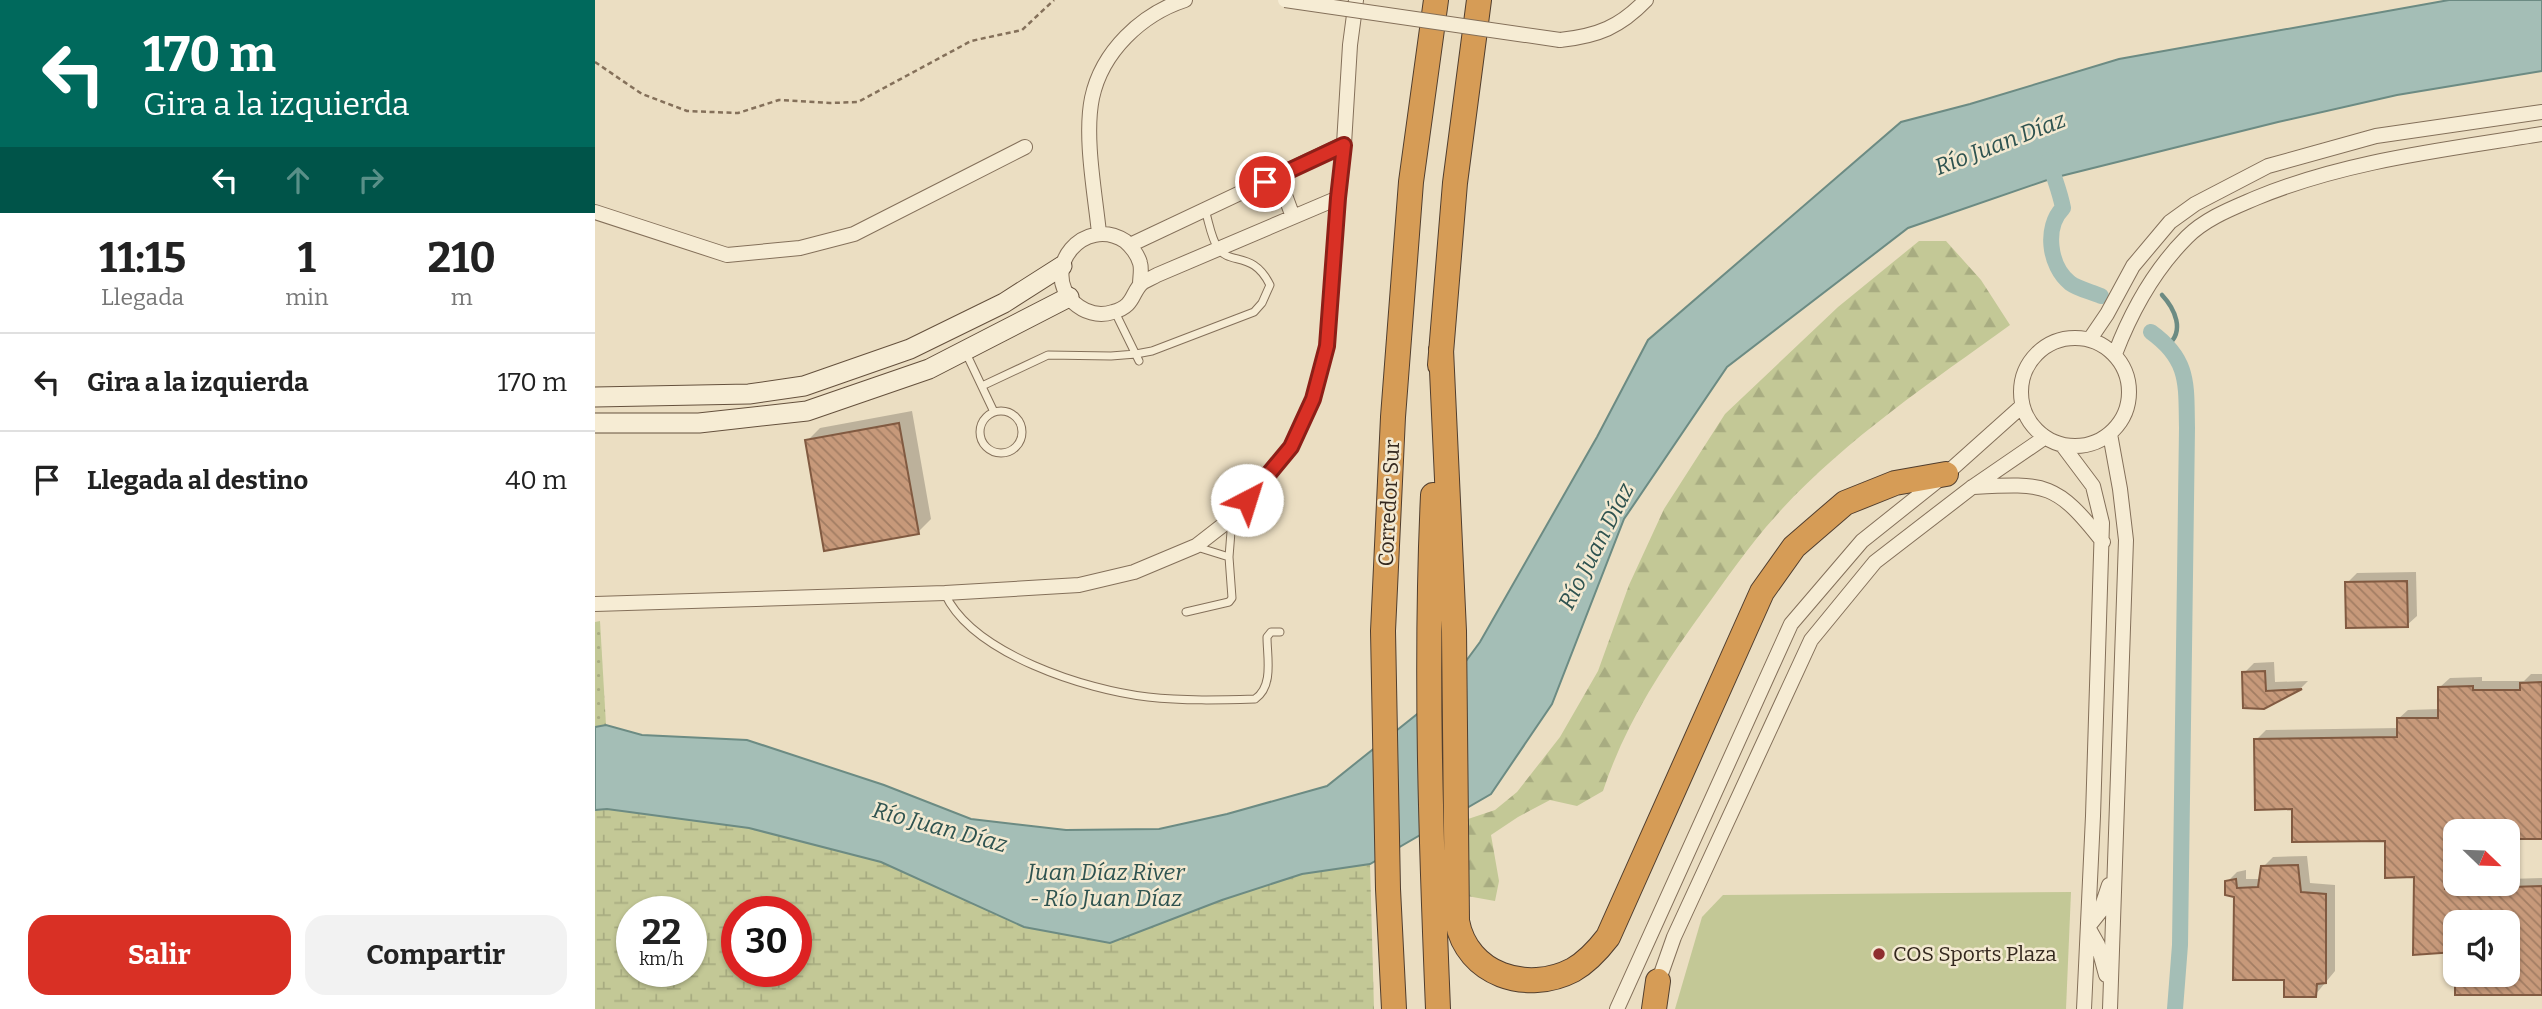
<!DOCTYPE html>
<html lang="es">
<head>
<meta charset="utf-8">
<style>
  :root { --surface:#fff; --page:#f2f2f2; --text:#222; --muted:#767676; --line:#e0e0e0; --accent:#d93025 }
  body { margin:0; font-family:Bitter,serif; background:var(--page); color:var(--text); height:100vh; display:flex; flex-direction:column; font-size:26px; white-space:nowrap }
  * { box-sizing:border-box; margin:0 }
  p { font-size:23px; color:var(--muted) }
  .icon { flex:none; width:38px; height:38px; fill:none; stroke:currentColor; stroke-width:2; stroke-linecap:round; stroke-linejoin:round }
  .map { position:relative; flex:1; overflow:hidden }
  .side { display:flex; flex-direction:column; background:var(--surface); width:595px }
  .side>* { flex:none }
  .hud { background:#00695c; color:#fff; overflow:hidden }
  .needle { width:46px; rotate:113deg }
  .fabs { position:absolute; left:1848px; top:819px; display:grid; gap:14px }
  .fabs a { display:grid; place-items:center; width:77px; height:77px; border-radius:14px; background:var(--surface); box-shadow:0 2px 5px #0004; font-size:35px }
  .speed { position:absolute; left:21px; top:896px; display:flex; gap:14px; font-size:35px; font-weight:700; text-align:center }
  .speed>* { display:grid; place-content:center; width:91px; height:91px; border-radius:50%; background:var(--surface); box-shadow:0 2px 5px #0004; line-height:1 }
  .speed small { font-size:18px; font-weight:400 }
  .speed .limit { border:10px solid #d22; background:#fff; color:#111 }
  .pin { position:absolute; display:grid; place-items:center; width:60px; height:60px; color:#fff; margin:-30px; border:4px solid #fff; border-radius:50%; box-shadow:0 2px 7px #0007 }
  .me { position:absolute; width:77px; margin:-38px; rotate:40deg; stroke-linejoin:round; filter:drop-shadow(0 0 5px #0008) }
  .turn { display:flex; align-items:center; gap:24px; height:147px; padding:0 28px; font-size:32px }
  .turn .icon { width:91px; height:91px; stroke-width:2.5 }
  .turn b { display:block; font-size:49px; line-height:60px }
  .lanes { display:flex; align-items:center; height:66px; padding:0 28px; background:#0003; justify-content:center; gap:35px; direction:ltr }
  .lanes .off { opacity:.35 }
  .eta { display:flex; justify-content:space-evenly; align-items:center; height:119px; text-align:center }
  .eta b { font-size:42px; font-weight:700; line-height:49px }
  .action { display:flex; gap:14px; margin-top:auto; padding:14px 28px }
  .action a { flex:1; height:80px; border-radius:21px; background:var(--accent); color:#fff; font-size:28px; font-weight:700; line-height:80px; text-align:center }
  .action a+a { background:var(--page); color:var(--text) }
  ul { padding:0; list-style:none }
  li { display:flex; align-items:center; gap:21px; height:98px; padding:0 28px; border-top:2px solid var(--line) }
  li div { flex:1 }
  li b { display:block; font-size:26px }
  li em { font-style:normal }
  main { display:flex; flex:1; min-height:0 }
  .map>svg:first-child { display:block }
  .grass { fill:url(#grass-dots) }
  .forest { fill:url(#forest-firs) }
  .wetland { fill:url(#wetland-marsh); fill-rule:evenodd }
  .pitch { fill:#c3c896 }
  .water { fill:#a4beb6; stroke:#6c8b83; stroke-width:2 }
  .shadow { fill:#0003 }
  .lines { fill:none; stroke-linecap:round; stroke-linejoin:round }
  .stream { stroke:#6c8b83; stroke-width:4.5 }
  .canal { stroke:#a4beb6; stroke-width:16 }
  .building { fill:url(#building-back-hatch); stroke:#815a41; stroke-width:2 }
  .lane-casing { stroke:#84705a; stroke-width:9 }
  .street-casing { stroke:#84705a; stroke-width:16 }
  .secondary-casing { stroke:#65513d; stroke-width:21 }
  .highway-casing { stroke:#513e2e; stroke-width:26 }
  .path { stroke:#84705a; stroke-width:2.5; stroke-dasharray:5 3.5; stroke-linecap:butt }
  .lane { stroke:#f6ecd4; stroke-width:7 }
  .street { stroke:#f6ecd4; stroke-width:14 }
  .secondary { stroke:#f6ecd4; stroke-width:19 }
  .highway { stroke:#d69c56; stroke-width:24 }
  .street-bridge-casing { stroke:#84705a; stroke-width:16; stroke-linecap:butt }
  .street-bridge { stroke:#f6ecd4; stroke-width:14 }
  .route-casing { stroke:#8d1f18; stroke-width:18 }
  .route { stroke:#d93025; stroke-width:12 }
  .poi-dot { fill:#8f2e30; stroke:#f3e9d1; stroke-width:2.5 }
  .labels { text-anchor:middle; stroke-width:5; stroke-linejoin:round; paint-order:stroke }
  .street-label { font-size:21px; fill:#34281e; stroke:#f3e9d1 }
  .poi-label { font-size:21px; fill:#34281e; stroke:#f3e9d1; text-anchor:start }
  .water-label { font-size:23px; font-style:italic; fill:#2e5350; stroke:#f3e9d1 }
</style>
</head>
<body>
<main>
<section class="side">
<div class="hud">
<div class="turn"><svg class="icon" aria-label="left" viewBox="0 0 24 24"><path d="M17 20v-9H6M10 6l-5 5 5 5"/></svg><div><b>170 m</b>Gira a la izquierda</div></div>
<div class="lanes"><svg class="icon" aria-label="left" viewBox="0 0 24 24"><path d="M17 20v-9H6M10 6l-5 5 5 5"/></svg><svg class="icon off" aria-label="ahead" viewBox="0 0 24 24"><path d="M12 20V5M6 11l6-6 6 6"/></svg><svg class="icon off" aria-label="right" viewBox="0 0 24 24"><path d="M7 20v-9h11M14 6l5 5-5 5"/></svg></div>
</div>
<div class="eta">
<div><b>11:15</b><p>Llegada</p></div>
<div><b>1</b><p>min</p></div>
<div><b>210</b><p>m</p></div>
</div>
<ul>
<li><svg class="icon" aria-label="left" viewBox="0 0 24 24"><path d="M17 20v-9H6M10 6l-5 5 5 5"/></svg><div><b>Gira a la izquierda</b></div><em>170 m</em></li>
<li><svg class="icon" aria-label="arrive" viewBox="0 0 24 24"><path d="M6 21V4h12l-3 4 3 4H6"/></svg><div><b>Llegada al destino</b></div><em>40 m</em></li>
</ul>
<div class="action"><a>Salir</a><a>Compartir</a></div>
</section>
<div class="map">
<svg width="1947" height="1009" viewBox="0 0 1947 1009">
  <defs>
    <pattern id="grass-dots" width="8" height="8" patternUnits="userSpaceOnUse" patternTransform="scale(1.75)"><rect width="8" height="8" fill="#c3c896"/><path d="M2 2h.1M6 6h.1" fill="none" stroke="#a8ac81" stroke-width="1.8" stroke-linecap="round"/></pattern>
    <pattern id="forest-firs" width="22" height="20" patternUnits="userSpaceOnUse" patternTransform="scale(1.75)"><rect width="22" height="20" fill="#c3c896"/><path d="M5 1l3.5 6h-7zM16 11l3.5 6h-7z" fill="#a8ac81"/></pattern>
    <pattern id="wetland-marsh" width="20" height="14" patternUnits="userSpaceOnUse" patternTransform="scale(1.75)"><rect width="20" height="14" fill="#c3c896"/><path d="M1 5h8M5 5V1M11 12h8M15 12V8" fill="none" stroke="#a8ac81"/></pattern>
    <pattern id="building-back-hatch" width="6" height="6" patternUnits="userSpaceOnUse" patternTransform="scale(1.75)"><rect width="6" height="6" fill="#c7997a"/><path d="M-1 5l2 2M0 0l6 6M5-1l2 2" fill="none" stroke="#a27d63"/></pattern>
  </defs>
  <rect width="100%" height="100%" fill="#ebdec2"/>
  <path class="grass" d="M5,621l6,104 -11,2v-105z"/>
  <path class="forest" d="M1324,241h27l35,39 29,45c-83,60 -177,123 -244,202 -26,31 -49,65 -73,98 -37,52 -70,105 -90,166l-26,15 -27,-6 -32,17 -27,18 8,46 -4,20 -28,-5 -2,-76 30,-10 22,-18 43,-55 38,-66 31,-86 35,-76 61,-95 113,-107z"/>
  <path class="wetland" d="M12,809l142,19 132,34 143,65 198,-27 80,-26 68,-10 4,145h-779v-199zM37,912h59v59h-59zM142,912h59v59h-59z"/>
  <path class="pitch" d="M1476,892l-5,117h-391l27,-92 21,-22z"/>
  <path class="water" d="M1854,0h93v71l-145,24 -119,27 -225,56 -145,50 -181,139 -103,152 -72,185 -61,90 -121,70 -68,10 -80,26 -112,43 -86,-16 -143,-65 -132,-34 -142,-19 -12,1v-83l11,-2 36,10 105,5 137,45 87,34 95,11 93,-1 68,-15 100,-28 114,-91 39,-53 117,-205 51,-97 253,-218 69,-18 149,-45z"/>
  <path class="shadow" d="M317,411l19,108 -13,13 -111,-91 13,-13z
    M1821,572l1,44 -10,9 -60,-42 10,-10z
    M1679,662l1,20 33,-1 -7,7 -37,19 -20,-34 10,-10z
    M1936,674h11v163l-34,1v-7h-53l-1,49 1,4h53v-5l34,-1v115h-85v-18h51v-53h-53v29l-40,2 1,-77 -29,-37 -94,-32 -37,-67 10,-10 133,-2 -1,-9 10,-9 32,-1v-22l10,-9 32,-1v4h42z
    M1712,856l3,27 25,2v86l-20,24 -88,-113 10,-10 9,-2v9h15l2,-12 10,-10z"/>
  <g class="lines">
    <path class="stream" d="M1567,295c13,14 23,36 6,50"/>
    <path class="canal" d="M1454,160c4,16 11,31 14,48 -19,19 -14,58 7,75 8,6 22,9 31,13
      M1556,332c39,28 35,53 36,96l-7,517 -5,64"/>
  </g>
  <path class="building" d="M304,423l20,111 -95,17 -19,-111z
    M1812,581l1,46 -62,1 -1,-46z
    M1670,671l1,20 36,-2 -38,20 -21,-1 -1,-36z
    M1947,682v157h-34v-8h-53v9h-10v49l97,-3v109h-87v-20h53v-53h-53v30l-42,3 1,-78 -29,1v-37l-93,1v-33l-37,1 -1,-71 143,-2v-19h41v-31l35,-1v4h47v-7z
    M1703,865l3,27 25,2v89l-9,1 -1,13h-32v-17h-51l1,-83 -9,-2v-14l11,-2 1,9 21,-1 3,-21z"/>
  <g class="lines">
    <defs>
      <path id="lane" d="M520,312l24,49
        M371,353l28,59
        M387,386l66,-31 63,1 25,-2 16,-3 102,-39 8,-9 8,-18c-17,-35 -40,-19 -52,-37 -7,-10 -9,-26 -13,-38
        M385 432a21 21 0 1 1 42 0a21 21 0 1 1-42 0Z
        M602,547l32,10
        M350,594c28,60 141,96 203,103 36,4 72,3 107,2 19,-13 12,-42 12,-62l4,-5h9
        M591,612l43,-10 3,-4 -3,-41 3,-38"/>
      <path id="street" d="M965,40c38,-4 60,-13 86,-40
        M683,176l15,41
        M0,212l132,43 73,-7 54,-14 171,-87
        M504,233c-4,-40 -15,-96 -7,-135 10,-47 50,-84 93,-98
        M535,245l214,-101
        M545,284c0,-6 2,-15 0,-21 -2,-8 -9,-17 -15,-22 -41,-26 -85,27 -52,61 11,10 25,15 40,10 22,-6 18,-19 29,-29 4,-3 10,-5 15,-8l181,-77
        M1426 392a54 54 0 1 1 108 0a54 54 0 1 1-108 0Z
        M1495,339l17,-25 26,-48 37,-44 25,-18 73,-38 108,-30 166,-24
        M1520,354c16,-42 40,-85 72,-117 19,-19 46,-29 69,-39 92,-38 189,-48 286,-64
        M1468,446l30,40 9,37 -9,293 -9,193
        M1377,487c74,-4 84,-5 131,55
        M0,604l350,-11 134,-8 55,-13 62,-26 36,-28 59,-71 22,-48 14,-53 11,-148 6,-54 6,-99 6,-45
        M1493,927l12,-15 9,-27
        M1494,929l9,16 8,30
        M1061,988l18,-51 137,-297 64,-78 96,-74 73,-50
        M1022,1009l174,-385 71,-83 84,-67 76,-68
        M1515,1009l16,-469 -6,-51 -10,-55"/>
      <path id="secondary" d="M0,397l154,-3 55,-8 106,-37 94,-46 58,-37
        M0,423h104l108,-12 122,-42 140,-72"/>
      <path id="highway" d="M846,349l13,282 3,290c10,54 70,73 116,49 14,-8 25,-20 35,-33l154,-345 32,-45 51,-44 50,-20 51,-9
        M845,365l15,-182 24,-183
        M838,495c-8,171 -2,343 5,514
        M799,1009l-6,-120 -5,-258 10,-214 18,-235 25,-182
        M1059,1009l4,-28"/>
    </defs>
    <use href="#lane" class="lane-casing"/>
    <use href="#street" class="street-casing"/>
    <use href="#secondary" class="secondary-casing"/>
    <use href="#highway" class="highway-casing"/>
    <path class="path" d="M0,62l47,32 45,17 51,2 41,-13 51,3 28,-1 113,-61 51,-11 32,-30"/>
    <use href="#lane" class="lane"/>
    <use href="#street" class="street"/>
    <use href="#secondary" class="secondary"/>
    <use href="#highway" class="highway"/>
    <defs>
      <path id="street-bridge" d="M690,0l275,40"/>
    </defs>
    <use href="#street-bridge" class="street-bridge-casing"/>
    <use href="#street-bridge" class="street-bridge"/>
  </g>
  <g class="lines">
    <defs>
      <path id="route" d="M652,500l44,-53 22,-48 14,-53 11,-148 6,-53 -79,37"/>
    </defs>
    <use href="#route" class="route-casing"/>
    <use href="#route" class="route"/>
  </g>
  <circle class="poi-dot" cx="1284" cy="954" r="7"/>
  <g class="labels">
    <g class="street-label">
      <text transform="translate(794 503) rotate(-87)" y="7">Corredor Sur</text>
    </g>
    <g class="poi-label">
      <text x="1298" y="961">COS Sports Plaza</text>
    </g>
    <g class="water-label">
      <text transform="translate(1405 143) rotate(-21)" y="8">Río Juan Díaz</text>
      <text transform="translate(1001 546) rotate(-63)" y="8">Río Juan Díaz</text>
      <text transform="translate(345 827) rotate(15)" y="8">Río Juan Díaz</text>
      <text x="511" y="880">Juan Díaz River<tspan x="511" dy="26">- Río Juan Díaz</tspan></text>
    </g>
  </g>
</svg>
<div class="fabs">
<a><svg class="needle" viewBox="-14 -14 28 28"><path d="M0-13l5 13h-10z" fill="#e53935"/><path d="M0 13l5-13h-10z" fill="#767676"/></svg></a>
<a><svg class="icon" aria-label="sound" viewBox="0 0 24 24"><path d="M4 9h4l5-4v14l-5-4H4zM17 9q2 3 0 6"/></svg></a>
</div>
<div class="speed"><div>22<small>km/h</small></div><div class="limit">30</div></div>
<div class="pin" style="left:670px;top:182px;background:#d93025"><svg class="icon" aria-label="arrive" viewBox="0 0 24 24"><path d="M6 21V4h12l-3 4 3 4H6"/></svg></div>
<svg class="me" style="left:652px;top:500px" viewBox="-20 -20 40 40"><circle r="19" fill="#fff"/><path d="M0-13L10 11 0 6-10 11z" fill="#d93025"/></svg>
</div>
</main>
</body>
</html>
